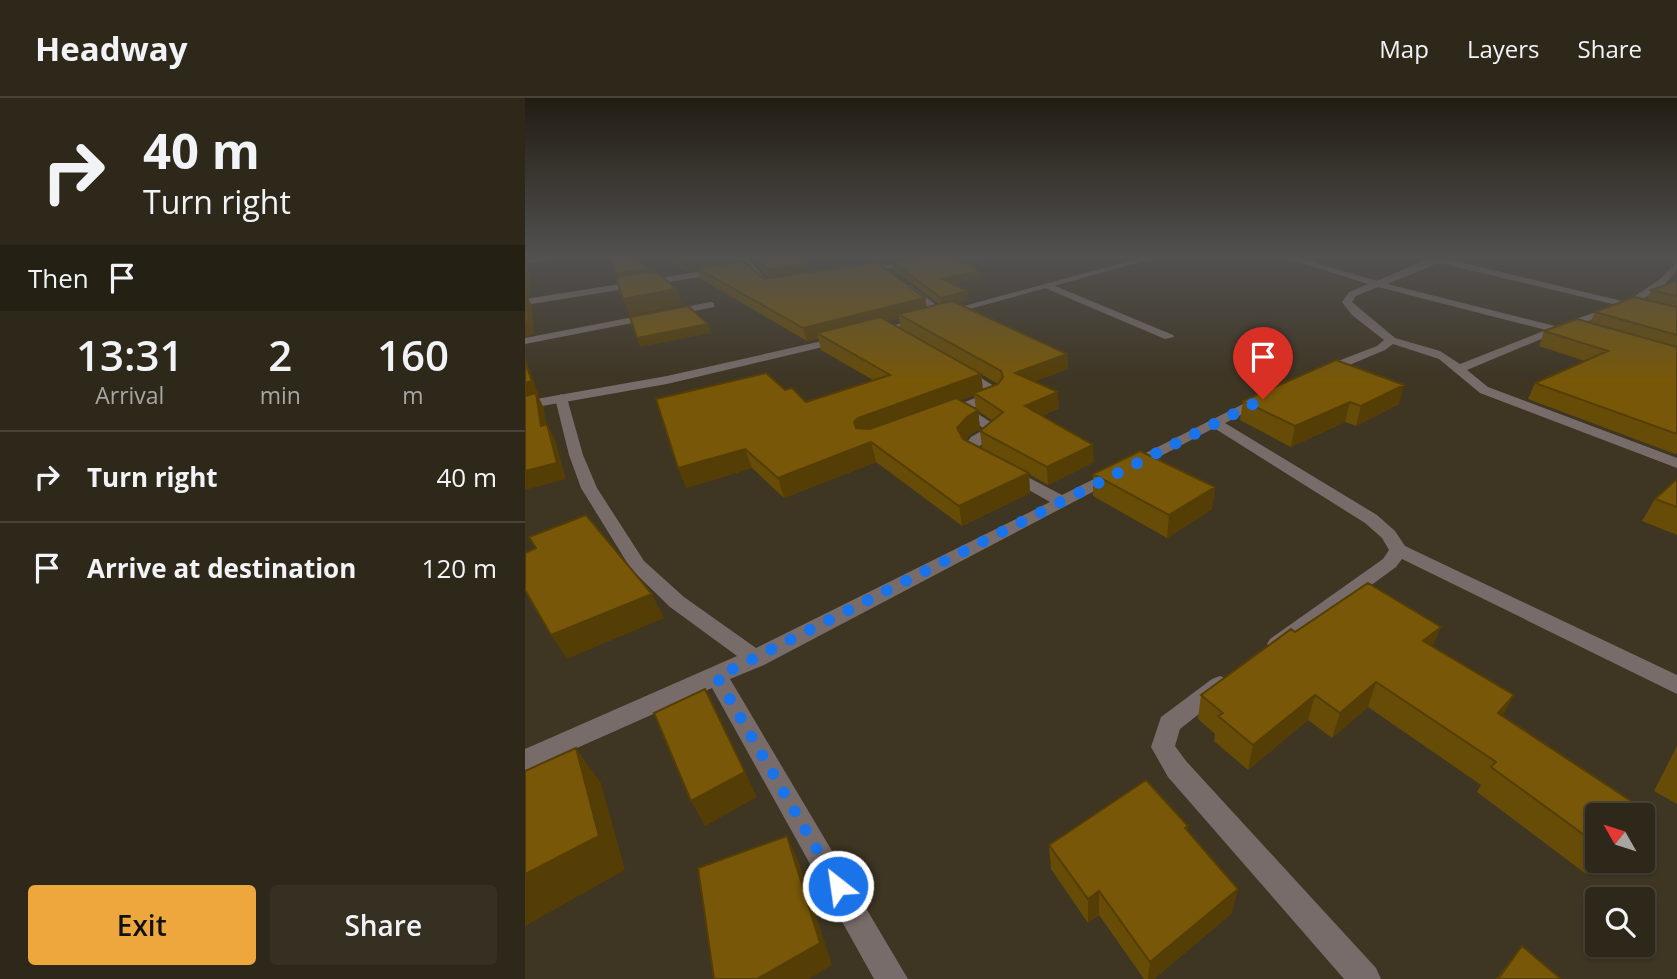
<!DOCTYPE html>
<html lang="en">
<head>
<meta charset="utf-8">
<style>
  :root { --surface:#2e281a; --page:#363023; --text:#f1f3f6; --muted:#a7a6a2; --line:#494439; --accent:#eea73c }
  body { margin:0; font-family:"Open Sans",sans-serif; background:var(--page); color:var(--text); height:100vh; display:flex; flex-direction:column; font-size:26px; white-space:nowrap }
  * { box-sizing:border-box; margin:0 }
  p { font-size:23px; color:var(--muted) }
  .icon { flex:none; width:38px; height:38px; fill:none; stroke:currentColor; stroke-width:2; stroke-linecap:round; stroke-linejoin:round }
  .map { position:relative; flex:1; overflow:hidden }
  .sheet { display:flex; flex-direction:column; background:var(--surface); width:525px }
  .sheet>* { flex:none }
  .banner { background:#2e281a; color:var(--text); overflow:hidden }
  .needle { width:46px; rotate:309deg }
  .fabs { position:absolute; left:1060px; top:705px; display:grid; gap:14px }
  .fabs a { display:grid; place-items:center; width:70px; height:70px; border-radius:7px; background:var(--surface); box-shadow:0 2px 5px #0004,0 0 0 2px var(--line); font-size:35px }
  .pin { position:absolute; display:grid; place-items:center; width:60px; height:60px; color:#fff; margin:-72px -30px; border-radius:50% 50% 50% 0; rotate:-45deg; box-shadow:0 0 7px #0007 }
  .pin .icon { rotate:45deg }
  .me { position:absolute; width:77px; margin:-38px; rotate:330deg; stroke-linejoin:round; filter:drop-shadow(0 0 5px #0008) }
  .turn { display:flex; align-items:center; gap:24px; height:147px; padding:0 28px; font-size:32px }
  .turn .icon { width:91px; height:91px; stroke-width:2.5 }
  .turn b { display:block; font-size:49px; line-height:60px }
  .then { display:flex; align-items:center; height:66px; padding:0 28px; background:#0003; gap:14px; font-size:26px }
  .eta { display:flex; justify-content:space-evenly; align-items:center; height:119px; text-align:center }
  .eta b { font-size:42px; font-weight:600; line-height:49px }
  .button { display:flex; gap:14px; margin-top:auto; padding:14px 28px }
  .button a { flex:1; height:80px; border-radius:7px; background:var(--accent); color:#111; font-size:28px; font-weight:600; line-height:80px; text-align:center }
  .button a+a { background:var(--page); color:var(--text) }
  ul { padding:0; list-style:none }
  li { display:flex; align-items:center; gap:21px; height:91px; padding:0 28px; border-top:2px solid var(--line) }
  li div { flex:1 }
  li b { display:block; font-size:26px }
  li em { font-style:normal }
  header { display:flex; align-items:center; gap:42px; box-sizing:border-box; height:98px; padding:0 35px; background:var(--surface); border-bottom:2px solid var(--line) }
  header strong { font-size:33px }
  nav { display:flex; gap:38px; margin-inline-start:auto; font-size:24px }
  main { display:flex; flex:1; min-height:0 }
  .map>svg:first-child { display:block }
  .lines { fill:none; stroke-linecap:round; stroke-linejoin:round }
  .minor { fill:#776c69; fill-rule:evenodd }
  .tertiary { fill:#776c69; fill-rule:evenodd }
  .wall { fill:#674c07; fill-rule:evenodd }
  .shaded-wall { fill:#543e06 }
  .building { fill:#785808; stroke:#543e06; stroke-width:2 }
  .route { stroke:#1a73e8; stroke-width:12; stroke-dasharray:0 21.6 }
</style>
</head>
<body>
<header>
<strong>Headway</strong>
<nav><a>Map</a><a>Layers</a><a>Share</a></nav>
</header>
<main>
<section class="sheet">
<div class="banner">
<div class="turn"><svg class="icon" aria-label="right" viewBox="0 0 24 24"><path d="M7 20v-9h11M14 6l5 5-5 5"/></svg><div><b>40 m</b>Turn right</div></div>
<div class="then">Then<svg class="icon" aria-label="arrive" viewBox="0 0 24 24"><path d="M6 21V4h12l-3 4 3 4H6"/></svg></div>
</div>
<div class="eta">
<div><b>13:31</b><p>Arrival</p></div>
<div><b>2</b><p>min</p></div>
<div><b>160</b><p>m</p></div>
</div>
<ul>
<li><svg class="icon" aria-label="right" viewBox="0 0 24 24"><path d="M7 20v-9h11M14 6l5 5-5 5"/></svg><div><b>Turn right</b></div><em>40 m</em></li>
<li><svg class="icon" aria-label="arrive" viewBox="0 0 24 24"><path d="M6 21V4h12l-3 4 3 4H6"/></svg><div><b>Arrive at destination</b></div><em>120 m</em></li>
</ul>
<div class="button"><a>Exit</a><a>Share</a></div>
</section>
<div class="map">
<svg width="1152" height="881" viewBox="0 0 1152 881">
  <rect width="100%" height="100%" fill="#3e3523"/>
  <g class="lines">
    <path class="minor" d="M31,159l-4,2 -27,5v-6z
      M213,159h9l21,25v4h-6z
      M399,159h21l-84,17 -4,-3z
      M757,159h14l81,24 55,-24h18l-3,2 179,43 33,-22 18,-18v8l-12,14 -29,20 41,10v6l-49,-12 -58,19 -103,43 21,17 189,71v10l-197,-75 -41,-34 -46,-15 -8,6 -57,24h-8v-6l57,-22 7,-6 -32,-25 -10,-13 7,-10 19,-8zM914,165l178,42 -62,21 -168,-42zM853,189l168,43 -86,34 -20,-13 -45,-13 -43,-36 4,-6z
      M197,170l4,3 -1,2 -200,32v-6z
      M523,185l125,52 1,2 -9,2 -120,-51v-4z
      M379,187h6l38,29 -9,2 -35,-27z
      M186,204l3,1v4l-189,37v-6z
      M435,267l42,26 -5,8 -27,10 32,20 -25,19 13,10 -2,3h-10l-16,-12 9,-12 14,-8 -26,-16 -13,4 -7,-4 50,-21 -33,-20v-6z
      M36,296l6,4 16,57 14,33 47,73 40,36 72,51 294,-146 -44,-25 -3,-3 3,-3h10l46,24 201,-101 6,4 -1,3 -43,22 152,92 18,16 10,15 272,129v19l-275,-135 -6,8 -112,82 -7,3 -7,-3 -3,-5 3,-5 113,-80 6,-9 -7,-12 -17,-15 -151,-95 -450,237 -34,14 178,300h-34l-162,-291 -187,83v-22l212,-93 -67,-49 -39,-38 -50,-81 -12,-33 -14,-57z
      M695,578l8,3 3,6 -3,6 -48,38 -5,17 11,15 190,207 5,11h-37l-176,-202 -17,-30 10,-30 51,-38z"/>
    <path class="tertiary" d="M619,159h15l-281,77 -9,-2z
      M315,239l6,3 -2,2 -177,42 -142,25v-8l142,-25z"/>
  </g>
  <path class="wall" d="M139,159h74l1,4 25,18 5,-1 -19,-21h54l5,6 2,9 114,26 2,9 12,-3 -45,-34 -1,-8 77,4 10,5 1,8 -27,5 15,15 -13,4 111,51 1,15 -33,12 24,27 -17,8 52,46 -46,23 -19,-11 1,19 -68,33 -86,-64 -92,36 -32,-30 -66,20 99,-98 21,12 67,-22 -52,-30 -3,-12 -11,3 -106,-62 -4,-10 -11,2zM374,220l1,10 -14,-7zM456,276l17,10 -15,6zM449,297l2,14 -16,-9zM453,313l15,10 -13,10 2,17 -16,-8 3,-5 11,-6z
    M1152,183v172l-2,1 -147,-55 7,-16 50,-22 -46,-15 5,-15 46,-8 5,-11 52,-12 4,-10z
    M778,276l96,30 -43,22 -11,-4 -54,25 -51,-27 3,-19z
    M568,376l122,13 -3,22 -45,29 -74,-42z
    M1152,381v56l-35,-14 13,-22z
    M770,534l138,15 81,48 -12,21 96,100v43l-12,15 -109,-82 4,-7 -113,-78 -36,31 -24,-18 -60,50 -34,-29 1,-7 -17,-15 3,-24z
    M1152,648v58l-23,-13z
    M663,728l-1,5 45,82 -78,66h-10l-45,-64 -11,8 -37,-54 -2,-24z
    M997,848l39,33h-65z"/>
  <path class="shaded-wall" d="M0,159l4,9 2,29 -4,1 5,10 2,28 -9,3z
    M185,159h28l1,5 -53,9 -3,-9z
    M364,159h15l-15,3z
    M452,159h44l-62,11v-8z
    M284,165l2,9 -41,7 -3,-9z
    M123,171l3,7 -32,5 -3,-7z
    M455,173l1,8 -37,7 -1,-7z
    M151,191l6,16 -52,10 -7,-16z
    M443,193l1,8 -27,7 -1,-8z
    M400,200l2,12 -29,4 1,4 -76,19 -6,-4 1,5 -11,3 -4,-13z
    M183,226l3,9 -71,14 -3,-9z
    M542,256l1,15 -52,19 -1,-15z
    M0,259l14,39h-1l6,12 5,33 -24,-42z
    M456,276l2,17 -121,46 -3,4 -5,-19 4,-4z
    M879,287l-5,19 -43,22 5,-20z
    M533,294l1,16 -33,15 -1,-17z
    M825,304l-5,20 -54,25 4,-21z
    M453,312l2,19 -11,6 -9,12 -3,-19 10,-11z
    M22,326l8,15 11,40 -41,11v-19z
    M346,344l5,20 -92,36 -6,-20z
    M568,347l1,17 -46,23 -1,-18z
    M220,351l7,19 -66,20 -8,-20z
    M504,375l1,20 -68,33 -3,-20z
    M690,389l-3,22 -45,29 2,-23z
    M127,496l12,24 -97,41 -16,-24z
    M916,529l-10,24 -8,-10z
    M851,584l-8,25 -36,31 8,-25z
    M180,591l52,108 -52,29 -14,-25z
    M790,597l-7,25 -60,50 5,-25z
    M989,597l-13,24 -3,-6z
    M51,650l25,35 24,87 -100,56v-52z
    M262,738l11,24 34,105 -23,14h-52z
    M713,791l-6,24 -78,66h-6l2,-17z
    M574,793v24l-11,8v-24z"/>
  <path class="building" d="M86,159h25l12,12 -32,5z
    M151,159h34l-27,5z
    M231,159h48l5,6 -42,7z
    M393,159h59l-18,3 21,11 -37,8 25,12 -27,7 -48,-36z
    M219,163l20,18 112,-17 49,36 -122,30 -106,-60z
    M131,173l20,18 -53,10 -7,-22z
    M1152,183v15l-26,-6z
    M0,197h1l2,26 -3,1z
    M1109,199l43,10v28l-82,-23z
    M427,203l115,53 -52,19 43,19 -33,14 68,39 -46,22 -67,-36 23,-19 -29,-19 24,-9 5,-7 -2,-6 -103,-57z
    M163,208l20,18 -71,14 -7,-21z
    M355,219l101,57 -123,44 -4,4 2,6 14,1 86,-31 22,12 -11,7 -10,11 6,11 66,34 -70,33 -88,-64 -93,36 -33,-29 -67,19 -22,-69 110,-26 19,17 7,-2 14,14 84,-27 -73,-42z
    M1052,221l100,28v87l-142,-51 73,-32 -64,-20z
    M811,262l68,25 -43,21 -11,-4 -55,24 -52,-25z
    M0,264l7,19 -7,2z
    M11,295l5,33 6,-2 10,39 -32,8v-75z
    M615,353l75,36 -46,28 -76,-41z
    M1152,381v28l-22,-8z
    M61,417l66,79 -101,41 -26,-45v-37l11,-5 -7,-11z
    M843,485l73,44 -18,14 91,54 -16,18 142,94 -7,9h-35v29l-107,-78 5,-5 -120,-80 -36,31 -25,-18 -62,50 -35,-29 5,-3 -22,-18 90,-66 4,3z
    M180,591l40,83 -54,29 -37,-88z
    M51,650l23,88 -74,38v-103z
    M621,682l42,46 -3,2 53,61 -88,73 -51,-71 -11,8 -39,-54z
    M262,738l33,107 -63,36h-43l-16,-111z
    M997,848l39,33h-63z"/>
  <linearGradient id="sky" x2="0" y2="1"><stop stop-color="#221d13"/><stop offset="0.56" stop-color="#525150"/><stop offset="1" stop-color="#525150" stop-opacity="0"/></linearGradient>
  <rect width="1152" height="283" fill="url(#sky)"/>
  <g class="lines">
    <path class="route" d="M313,788l-121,-209 546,-278"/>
  </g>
</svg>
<div class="fabs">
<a><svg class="needle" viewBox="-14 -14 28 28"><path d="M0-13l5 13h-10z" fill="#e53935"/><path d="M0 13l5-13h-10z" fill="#a7a6a2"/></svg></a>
<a><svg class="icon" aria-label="search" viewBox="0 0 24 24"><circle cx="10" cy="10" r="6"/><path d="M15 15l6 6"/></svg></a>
</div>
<div class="pin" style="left:738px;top:301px;background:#d93025"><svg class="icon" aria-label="arrive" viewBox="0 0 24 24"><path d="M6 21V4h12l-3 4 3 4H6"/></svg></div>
<svg class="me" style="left:313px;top:788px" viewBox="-20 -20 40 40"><circle r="17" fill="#1a73e8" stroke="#fff" stroke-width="3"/><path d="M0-11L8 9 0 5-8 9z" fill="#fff"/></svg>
</div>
</main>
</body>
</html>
